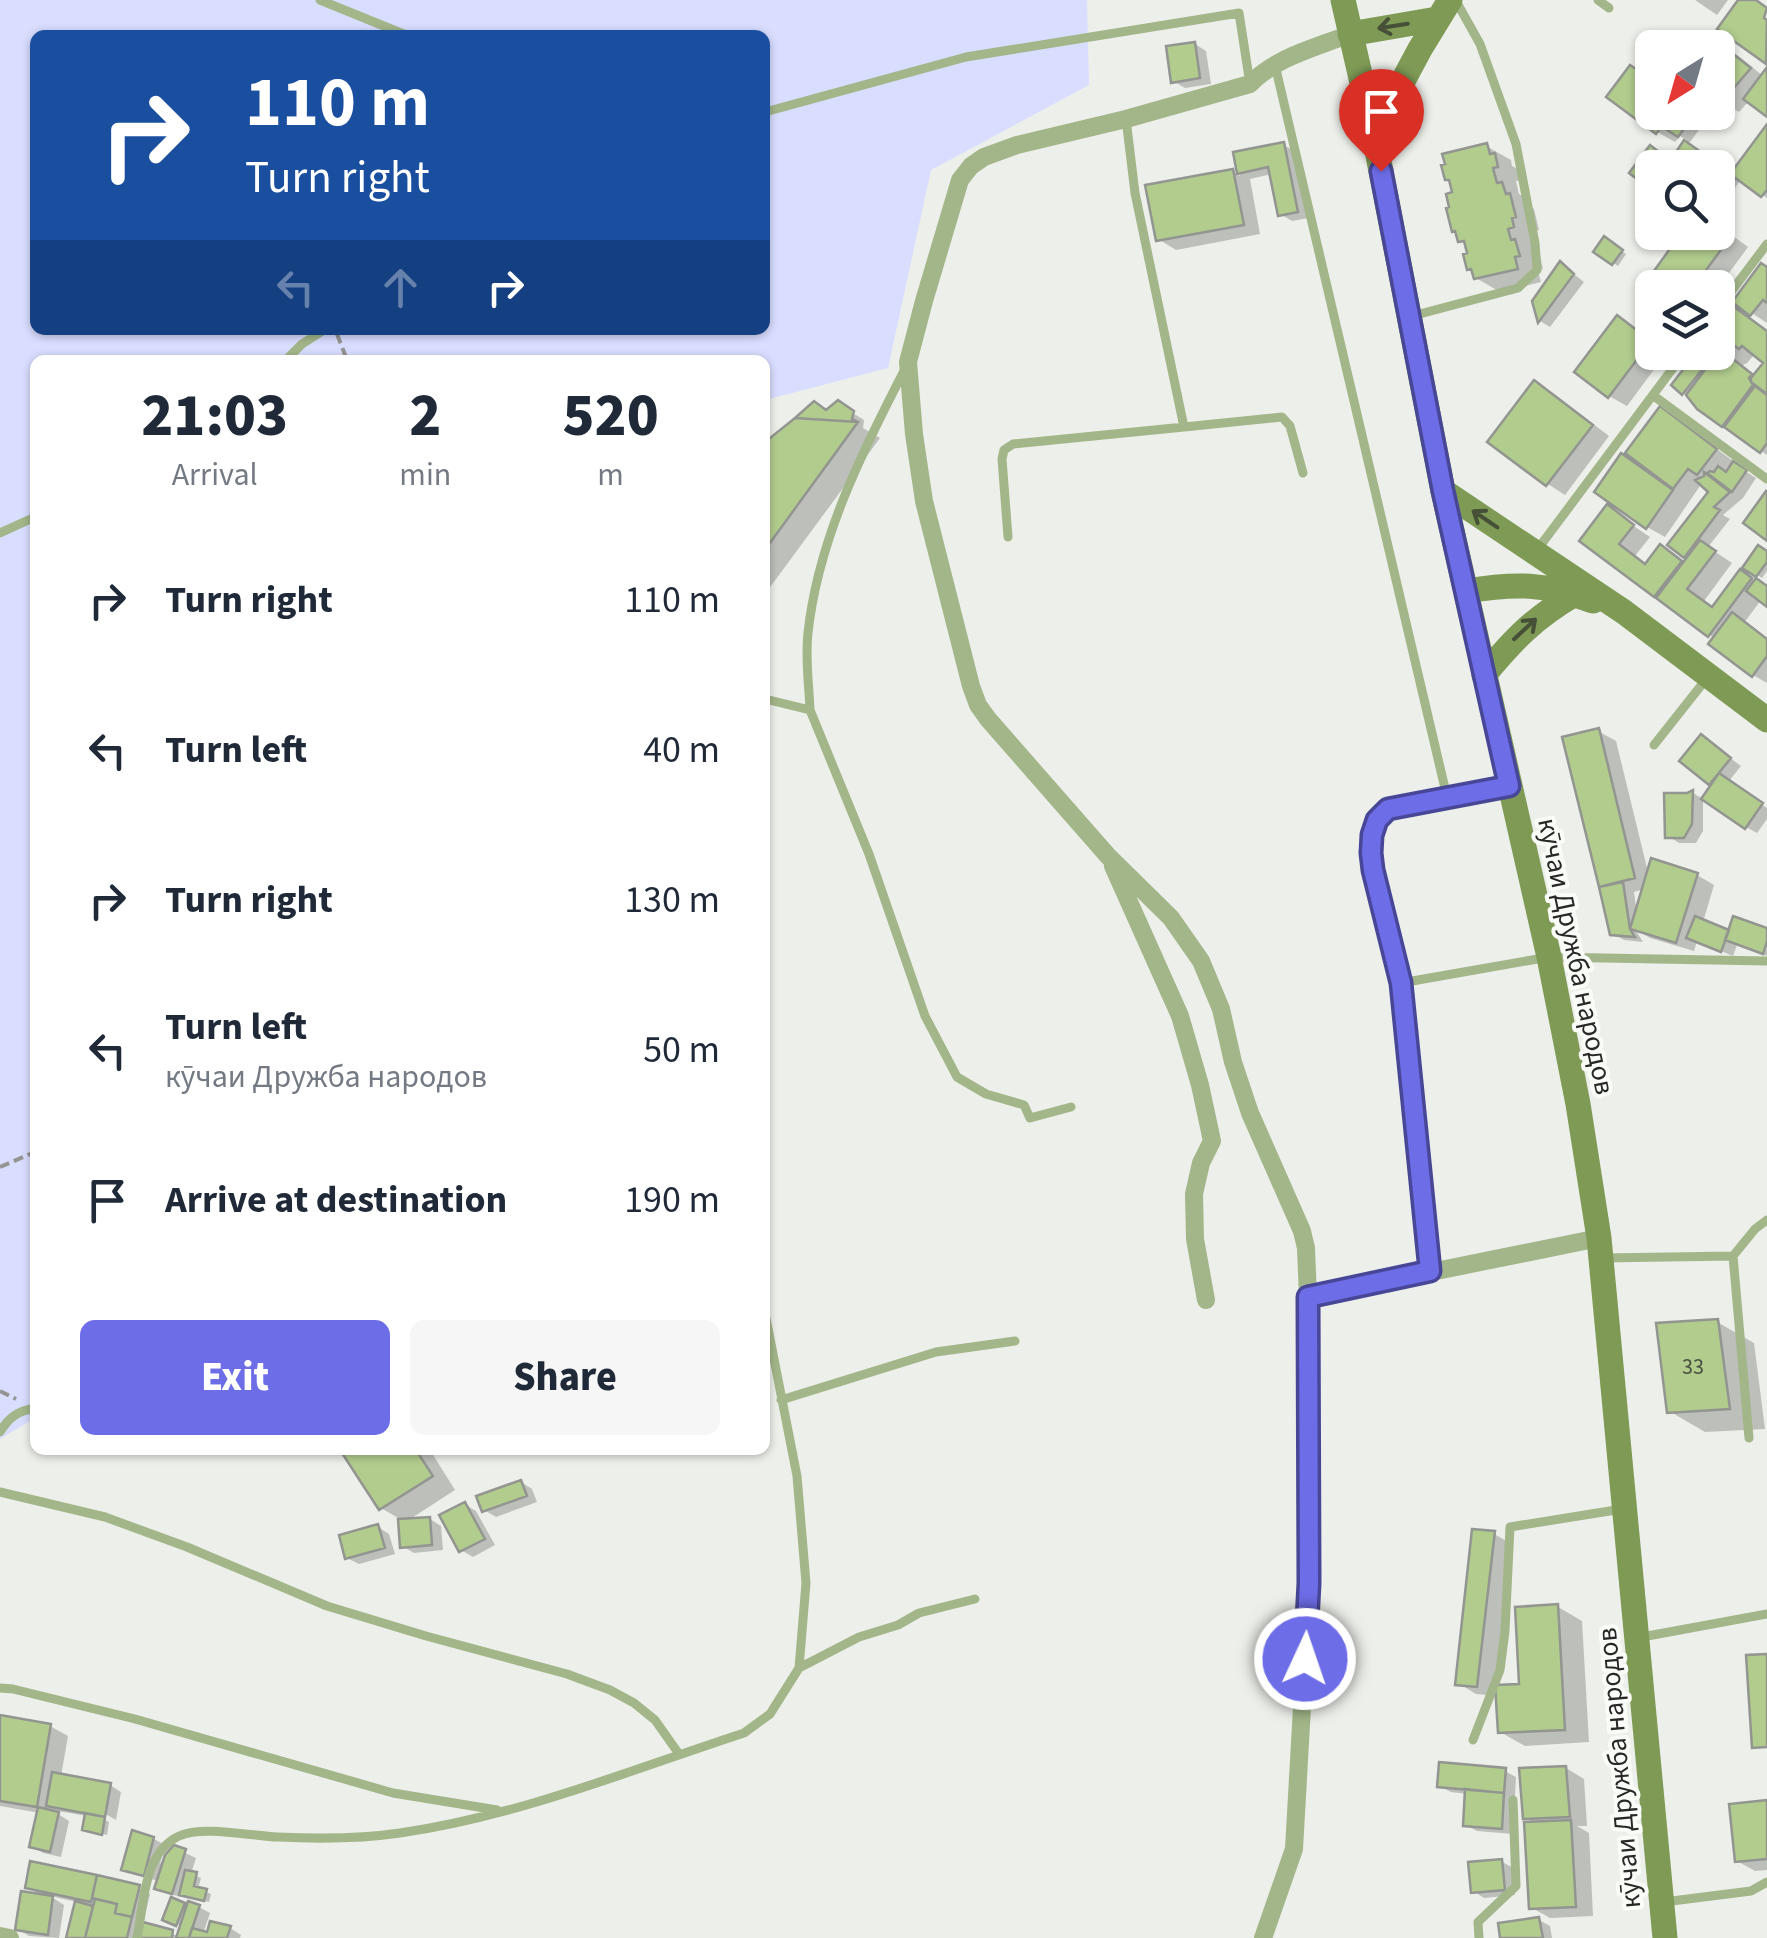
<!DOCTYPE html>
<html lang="en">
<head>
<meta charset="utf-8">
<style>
  :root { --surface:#fff; --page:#f6f6f7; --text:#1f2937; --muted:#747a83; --accent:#6e6de8 }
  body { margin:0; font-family:"Source Sans 3",sans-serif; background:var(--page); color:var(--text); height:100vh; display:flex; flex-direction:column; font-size:38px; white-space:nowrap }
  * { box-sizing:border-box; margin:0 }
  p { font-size:32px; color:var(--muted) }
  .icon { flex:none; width:55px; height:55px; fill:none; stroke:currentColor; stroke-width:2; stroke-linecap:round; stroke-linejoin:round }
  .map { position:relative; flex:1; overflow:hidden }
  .sheet { position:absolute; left:30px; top:355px; width:740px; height:1100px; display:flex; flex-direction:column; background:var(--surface); border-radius:15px; box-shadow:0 2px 8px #0004 }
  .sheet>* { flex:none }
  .hud { position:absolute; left:30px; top:30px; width:740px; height:305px; border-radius:15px; box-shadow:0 2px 8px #0004; background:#1a4fa0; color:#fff; overflow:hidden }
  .needle { width:65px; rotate:217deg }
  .tools { position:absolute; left:1635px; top:30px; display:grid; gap:20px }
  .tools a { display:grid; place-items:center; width:100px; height:100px; border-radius:15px; background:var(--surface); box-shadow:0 2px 8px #0004; font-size:50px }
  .pin { position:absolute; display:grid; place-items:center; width:85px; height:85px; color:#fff; margin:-102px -42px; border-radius:50% 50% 50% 0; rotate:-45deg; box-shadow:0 0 10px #0007 }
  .pin .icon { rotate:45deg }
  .me { position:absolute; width:110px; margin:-55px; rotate:3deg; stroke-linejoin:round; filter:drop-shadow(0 0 8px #0008) }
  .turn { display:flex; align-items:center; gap:35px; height:210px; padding:0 50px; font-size:45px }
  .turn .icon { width:130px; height:130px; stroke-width:2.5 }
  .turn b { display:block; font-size:70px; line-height:85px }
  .lanes { display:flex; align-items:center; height:95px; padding:0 50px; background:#0003; justify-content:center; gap:50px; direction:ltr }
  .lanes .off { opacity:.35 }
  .eta { display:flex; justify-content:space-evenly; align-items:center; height:170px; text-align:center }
  .eta b { font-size:60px; font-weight:800; line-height:70px }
  .cta { display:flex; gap:20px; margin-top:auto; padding:20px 50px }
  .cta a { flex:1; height:115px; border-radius:15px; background:var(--accent); color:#fff; font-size:40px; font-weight:800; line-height:115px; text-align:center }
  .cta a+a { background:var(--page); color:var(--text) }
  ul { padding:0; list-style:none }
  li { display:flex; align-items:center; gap:30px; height:150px; padding:0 50px }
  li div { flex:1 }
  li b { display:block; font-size:38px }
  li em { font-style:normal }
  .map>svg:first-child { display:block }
  .green { fill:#d9ddff; fill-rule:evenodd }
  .shadow { fill:#0003; fill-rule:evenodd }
  .building { fill:#b2cc8e; stroke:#929590; stroke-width:2.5 }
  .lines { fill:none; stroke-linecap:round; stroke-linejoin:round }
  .path { stroke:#949592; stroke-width:4; stroke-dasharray:10 5; stroke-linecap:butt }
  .lane { stroke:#a3b689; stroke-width:9 }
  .street { stroke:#a3b689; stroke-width:18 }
  .secondary { stroke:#7e9a55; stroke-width:25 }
  .oneway { stroke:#465037 }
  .route-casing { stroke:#484797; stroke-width:25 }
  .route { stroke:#6e6de8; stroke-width:18 }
  .labels { text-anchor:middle; stroke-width:8; stroke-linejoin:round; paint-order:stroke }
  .number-label { font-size:22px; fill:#4a5141 }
  .street-label { font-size:28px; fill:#282827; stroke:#fafcf7 }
</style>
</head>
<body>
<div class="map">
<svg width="1767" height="1938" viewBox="0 0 1767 1938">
  <rect width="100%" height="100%" fill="#edefea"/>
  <path class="green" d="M0,0h1087l2,85 -158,85 -43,198 -123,32v-40h-730v1058l-35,21zM35,35h730v295h-730z"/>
  <path class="shadow" d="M1695,0h33l-11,15z
    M1195,44l11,7 5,33 -26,4 -12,-7z
    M1718,48l3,2 2,-2 18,10 22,18 4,-6v44l-18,-13 -10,11 -21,-13z
    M1647,71l5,4v37h50l6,5 -20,28 20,14 -5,8 -24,-15 8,-12 -7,-4 -5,6 -18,-10 -48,-35z
    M1767,128v70l-26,-19 -8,12 -15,-11v-11l12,9z
    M1283,145l12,6 14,67 -17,3 -12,-7 -8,-40 -22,5 10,55 -84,16 -18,-11 75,-67 7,4 -4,-22z
    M1486,146l25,14 1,6 6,3 3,11 -5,1 3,13 7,4 2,8 6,3 5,21 -4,1 8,38 -5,2 3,11 -41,10 -24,-14 -2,-7 -5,-3 1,-13 -3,-10 -7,-4 -5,-47 -3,-12 -5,-3z
    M1662,155l15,12 -25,1v19l-20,-15z
    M1718,225l30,22 -30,41h-66v6l-8,-6 74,-56z
    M1605,240l21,14 -8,12 -21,-15z
    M1561,264l23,18 -34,45 -10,-6 -5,-19z
    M1767,269v54l-32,-21z
    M1733,309l34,22v124l-69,-48 -14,-14 13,-37 14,9 -10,-13h17v-22zM1754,355l12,8 -10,13 -15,-10 6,-3z
    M1618,318l34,23v11h15l-40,54 -18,-10z
    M1534,383l18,10 57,43 -44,59 -17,-11 -58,-43z
    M838,404l26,16 -1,8 17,10 -115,156v-149l32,-25 31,-7z
    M1660,409l18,11 55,41 -1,2 24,15 -13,20 -20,17 7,4 -22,28 24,16 -28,38 10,7 27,-36 26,15v17l-6,-4 -17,23 23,15v45l-14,-8 -38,-36 -132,-99 24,-32 43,29 -15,19 12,9 13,-17 25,15 5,-5 -5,-2 26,-64 -9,-9 -37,54 -18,-10 -23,-69z
    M1767,553v18l-5,7 -16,-11z
    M1598,731l18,10 33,135 48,-1 17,10 -11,37 27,11 37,-3v26l-30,-11 -4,11 -36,-15 -3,10 -44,-13 -15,-9 8,13 -19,-2 -12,-7 -47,-194zM1644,889l-7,25 -3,-22z
    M1702,737l39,29 -12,15 38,27v11l-10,14 -11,-6 -32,-42 -31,-25z
    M1693,793l10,6v32l-7,12h-17l-11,-7z
    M1717,1322l37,21 11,86 -60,3 -36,-21z
    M343,1450h87l25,40 -48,31 23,-2 11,7 2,24 -29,3 -12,-7 -2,-27 -19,-11z
    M521,1482l11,7 5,13 -41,15 -12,-7z
    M464,1504l12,7 19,34 -22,12 -12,-7z
    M378,1527l11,7 6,20 -36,10 -12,-6z
    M1494,1534l18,10 -16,143 26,-1 36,-79 24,14 7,121 -64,4 -25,-14 -1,-36 -23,-2 -18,-11z
    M0,1717l50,9 18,10 -7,40 49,9 11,7 -5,28 -21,-12 -2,5 16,9 -2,13 -22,-6 2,-13 -35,-6 17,11 -8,36 -18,-4 -11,-7 8,-33 -40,-7z
    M1566,1768l18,11 3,47h-10l12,7 4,83 -43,2 -18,-10 4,-84 -11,-6z
    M1505,1771l11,6 -3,57 -36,-3 -12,-6 2,-31 -16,-2 -12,-6z
    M1767,1803v67l-12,1 -18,-10z
    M154,1839l11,6 -5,19 14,-16 22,10 -5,16 10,4 -3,11 13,5 -2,8 -41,-8 -11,-7 2,-6 -24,-6 -11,-7z
    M1501,1861l12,7 2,27 -31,3 -11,-7z
    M32,1864l107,24 11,6 -7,31 36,11 3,-10 -12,-4 14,-17 4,3 11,-1 11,6 -7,21 27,-6 11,7 -1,3h-172l9,-36 -27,-6 14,9 -5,33 -30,-2 -11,-7 27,-32 -18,-10z
    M1539,1920l11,6 2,12h-49z"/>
  <path class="building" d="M1738,0h18l11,8 -3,10 3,2 -1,44 -49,-35z
    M1703,37l12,11h-29l4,-6z
    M1195,42l5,36 -29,5 -5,-37z
    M1722,45l29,23 -31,36 -2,-2v-53z
    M1630,65l12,8 4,-5 6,5v39h20l-16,22 -50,-37z
    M1767,67v50l-24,-18z
    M1675,112h21l-18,25 -14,-9z
    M1767,124v66l-6,7 -31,-23z
    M1684,140l21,15 -8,12 -21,-15z
    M1284,142l14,70 -20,4 -10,-49 -31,7 -4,-22z
    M1487,143l3,11 5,-1 3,14 -5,1 4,15 5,-1 4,12 4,-1 6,24 -4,1 2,9 -6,2 3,11 4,-1 5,17 -5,1 3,12 -44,10 -3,-10 -4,1 -4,-16 4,-1 -3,-12 -6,1 -3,-11 -3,1 -6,-24 3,-1 -3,-13 6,-2 -3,-12h-4l-4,-15 4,-1 -3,-10z
    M1650,145l18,14 -7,9h-9v10l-6,8 -17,-13z
    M1717,166l18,13 -8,11 -9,-7z
    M1233,169l11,56 -88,16 -11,-56z
    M1718,225l13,11 -38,52h-41v9l-11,-8 41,-57h36z
    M1604,236l19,14 -11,15 -19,-13z
    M1560,261l14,13 -36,49 -6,-22z
    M1761,263l6,4v36l-4,-3 -13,16 -18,-14z
    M1733,306l34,25v63l-16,-12v-4l12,-15 -21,-17 -3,3 -4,-3 -6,8 -7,3 -5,-5 1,-26z
    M1617,315l34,26 -43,57 -34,-26z
    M1697,352h17l8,6 7,-2 23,18 -3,4 4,7 -31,42 -25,-18 -11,-14 24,-32z
    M1696,353l12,9 -26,33 -11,-10z
    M1534,380l59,45 -47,61 -59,-44z
    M1755,386l12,9v48l-7,10 -36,-26z
    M838,400l16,11 -2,8 6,3 -63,-4 19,-17 12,9z
    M1660,406l57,43 -20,26 -9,-6 -15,20 -48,-36z
    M795,418l63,4 -91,125 -2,-105z
    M1621,453l52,37 -27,39 -52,-37z
    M1733,461l14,9 -15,22 -25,-19 3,-2 4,1 4,-6 8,6z
    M1704,472l26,20 -16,15 6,3 -36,48 -17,-13 41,-53 -13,-12 9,-4z
    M1766,491l1,1v49l-24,-18z
    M1607,504l27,21 -15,19 26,20 15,-20 22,17 -28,36 -75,-56z
    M1700,540l16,11 -29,38 25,18 28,-38 12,9 -44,59 -52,-39z
    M1758,545l9,6v11l-11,15 -14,-9z
    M1756,578l11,8v21l-21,-16z
    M1732,612l35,27v17l-15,21 -44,-33z
    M1599,728l36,150 -36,9 -37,-150z
    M1701,734l30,24 -22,27 -30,-24z
    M1719,773l44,30 -18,26 -44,-30z
    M1693,790l-1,34 -8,14h-19l-1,-45h23z
    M1651,858l47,15 -22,70 -46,-14z
    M1623,882l7,47 5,8 -25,-2 -11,-48z
    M1695,916l34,14 -8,22 -35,-14z
    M1733,916l34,12v13l-4,13 -38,-14z
    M1718,1319l12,90 -63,4 -11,-90z
    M340,1450h76l17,26 -54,34z
    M521,1480l6,16 -45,16 -6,-16z
    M465,1502l20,37 -26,13 -20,-37z
    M430,1517l2,28 -32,3 -2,-29z
    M378,1524l7,24 -40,11 -6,-24z
    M1472,1529l23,2 -18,156 -22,-2z
    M1558,1604l7,126 -67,3 -3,-48 24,-1 -4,-77z
    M1767,1654v93l-15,1 -6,-93z
    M0,1715l51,9 -14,83 -37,-6z
    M1439,1762l67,6 -2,25 -67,-6z
    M1566,1766l4,51 -47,2 -4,-51z
    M52,1772l59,11 -6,34 -59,-11z
    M1465,1789l39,4 -2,36 -39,-3z
    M1767,1800v59l-32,3 -6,-58z
    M38,1807l21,5 -9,40 -21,-5z
    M85,1813l20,4 -3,18 -20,-5z
    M1571,1820l5,87 -47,2 -5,-87z
    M132,1830l22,7 -10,39 -23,-6z
    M174,1845l12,4 -14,45 -18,-5 11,-34z
    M1502,1859l3,31 -34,3 -3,-31z
    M30,1861l67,14 -6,27 -66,-14z
    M185,1870l12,2 -3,14 13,3 -3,12 -25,-6z
    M97,1875l43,10 -8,32 -17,-4 2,-9 -25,-6z
    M21,1891l32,5 -5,39 -33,-5z
    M171,1897l14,6 -9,23 -14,-6z
    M95,1899l22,5 -2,9 17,4 -5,21h-42z
    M75,1901l18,5 -8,32h-19z
    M188,1901l12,4 -11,33h-13z
    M1539,1917l4,21h-43l-2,-15z
    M210,1921l21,5 -4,12h-38l3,-10 15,4z
    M143,1922l30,8 -1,8h-33z"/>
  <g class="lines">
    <path class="path" d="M337,334l10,26
      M0,1167l35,-15
      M0,1391l16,8"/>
    <path class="lane" d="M320,0l86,35
      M1598,0l11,8
      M1275,65l172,732
      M765,112l201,-55 273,-44 11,71
      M1126,119l9,74 49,234 98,-10 8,9 13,47
      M1718,309l49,-65
      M1412,316l106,-28 19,-18 -2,-27 -19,-99 -36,-100 -24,-43
      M286,360l16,-16 22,-14
      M1654,396l113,83
      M0,533l35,-16
      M1008,537l-6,-78 2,-9 9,-6 171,-17
      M1537,550l148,-198
      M765,699l45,11 59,144 56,162 32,61 29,17 38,11 6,13 41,-11
      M810,710c-1,-25 -5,-52 -2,-77 10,-94 55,-183 98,-266
      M1654,745l53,-67
      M1506,786l-118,23c-8,8 -14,15 -16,27 -6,34 20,111 29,147l148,-26 218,4
      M1401,983l29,288
      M1733,1256l22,-27 12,-9
      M1603,1258l130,-2 16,182
      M781,1400l155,-48 79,-11
      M0,1432c9,-15 18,-21 35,-24
      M0,1492l105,25 82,30 140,59 99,30 141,38 43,16 24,13 21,17 24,34
      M1642,1637l125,-23
      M799,1668l60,-31 39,-12 21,-12 56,-14
      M0,1688l13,1 122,30 258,74 104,17
      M1473,1740l27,-70 5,-39 5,-104 112,-18
      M1664,1902l87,-11 16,-9
      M137,1938c7,-34 6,-85 42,-102 24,-11 71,0 99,1 40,2 81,2 122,-4 118,-17 231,-63 344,-100l26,-19 29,-46 7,-85 -9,-107 -32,-163
      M1479,1938l-1,-16 38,-36 -3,-86"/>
    <path class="street" d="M1113,866l67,150 20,69 12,56 -11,22 -7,31 1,45 11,61
      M1308,1297l291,-59
      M0,1936l10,2
      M1263,1938l31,-89 15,-266 -1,-286 -2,-49 -4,-17 -52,-118 -17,-51 -12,-53 -20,-48 -30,-43 -63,-62 -120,-137 -10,-14 -7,-19 -47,-185 -10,-67 -6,-72 16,-61 36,-121 11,-14 13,-9 33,-12 109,-26 124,-35c26,-27 65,-36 100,-50"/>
    <path class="secondary" d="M1343,0l31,135 69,356 106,466 29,147 21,134 66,700
      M1350,34l87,-15
      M1374,135l46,-86 30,-49
      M1443,491l181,121 143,108
      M1466,591c49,-8 79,-8 127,10
      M1484,675c30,-36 50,-57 91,-81"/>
  </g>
  <defs><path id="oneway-shaft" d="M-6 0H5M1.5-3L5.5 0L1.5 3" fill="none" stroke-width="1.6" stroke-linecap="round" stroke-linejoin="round" transform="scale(2.5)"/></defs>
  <g class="oneway">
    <use href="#oneway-shaft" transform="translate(1393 26) rotate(171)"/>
    <use href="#oneway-shaft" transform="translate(1485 519) rotate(-146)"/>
    <use href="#oneway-shaft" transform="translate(1525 629) rotate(-43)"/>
  </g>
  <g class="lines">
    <defs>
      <path id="route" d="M1305,1659l4,-76 -1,-286 122,-26 -29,-288 -28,-113 -2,-17 1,-18 5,-15 11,-11 121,-23 -66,-295 -62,-320"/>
    </defs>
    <use href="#route" class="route-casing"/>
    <use href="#route" class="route"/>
  </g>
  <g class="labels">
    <g class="number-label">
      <text x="1693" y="1374">33</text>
    </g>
    <g class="street-label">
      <text transform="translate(1577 956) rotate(78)" y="10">кӯчаи Дружба народов</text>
      <text transform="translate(1618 1768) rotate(-95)" y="10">кӯчаи Дружба народов</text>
    </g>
  </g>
</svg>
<div class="tools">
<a><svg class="needle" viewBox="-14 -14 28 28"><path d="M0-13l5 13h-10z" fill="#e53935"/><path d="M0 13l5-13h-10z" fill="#747a83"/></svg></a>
<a><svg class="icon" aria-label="search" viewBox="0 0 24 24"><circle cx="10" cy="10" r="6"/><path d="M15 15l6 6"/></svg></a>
<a><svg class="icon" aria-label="layers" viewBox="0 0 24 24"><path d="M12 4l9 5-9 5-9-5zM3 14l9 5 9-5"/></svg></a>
</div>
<div class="pin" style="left:1381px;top:171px;background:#d93025"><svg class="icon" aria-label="arrive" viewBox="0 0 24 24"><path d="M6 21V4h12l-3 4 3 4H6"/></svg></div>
<svg class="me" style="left:1305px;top:1659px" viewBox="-20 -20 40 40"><circle r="17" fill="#6e6de8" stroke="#fff" stroke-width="3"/><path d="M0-11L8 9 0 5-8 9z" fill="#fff"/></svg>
<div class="hud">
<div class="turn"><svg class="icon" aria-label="right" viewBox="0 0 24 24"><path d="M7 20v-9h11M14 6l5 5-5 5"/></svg><div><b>110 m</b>Turn right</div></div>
<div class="lanes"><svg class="icon off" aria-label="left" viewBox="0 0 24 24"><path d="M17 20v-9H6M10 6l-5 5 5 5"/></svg><svg class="icon off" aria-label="ahead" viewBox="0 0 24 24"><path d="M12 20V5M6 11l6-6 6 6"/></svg><svg class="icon" aria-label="right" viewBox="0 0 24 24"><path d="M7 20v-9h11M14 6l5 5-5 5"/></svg></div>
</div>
<section class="sheet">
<div class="eta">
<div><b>21:03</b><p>Arrival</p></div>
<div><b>2</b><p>min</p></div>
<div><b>520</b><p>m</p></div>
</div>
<ul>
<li><svg class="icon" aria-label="right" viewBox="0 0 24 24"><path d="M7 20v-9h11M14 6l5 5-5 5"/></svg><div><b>Turn right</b></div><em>110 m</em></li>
<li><svg class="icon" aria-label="left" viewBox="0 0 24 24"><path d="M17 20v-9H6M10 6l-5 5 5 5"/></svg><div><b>Turn left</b></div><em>40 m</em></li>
<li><svg class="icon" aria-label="right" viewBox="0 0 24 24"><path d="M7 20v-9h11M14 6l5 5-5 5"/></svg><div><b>Turn right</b></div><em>130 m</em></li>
<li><svg class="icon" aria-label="left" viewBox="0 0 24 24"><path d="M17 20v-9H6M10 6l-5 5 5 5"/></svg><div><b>Turn left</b><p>кӯчаи Дружба народов</p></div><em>50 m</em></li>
<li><svg class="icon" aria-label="arrive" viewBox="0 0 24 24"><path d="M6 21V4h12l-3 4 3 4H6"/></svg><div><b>Arrive at destination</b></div><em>190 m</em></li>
</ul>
<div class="cta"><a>Exit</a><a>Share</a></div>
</section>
</div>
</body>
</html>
